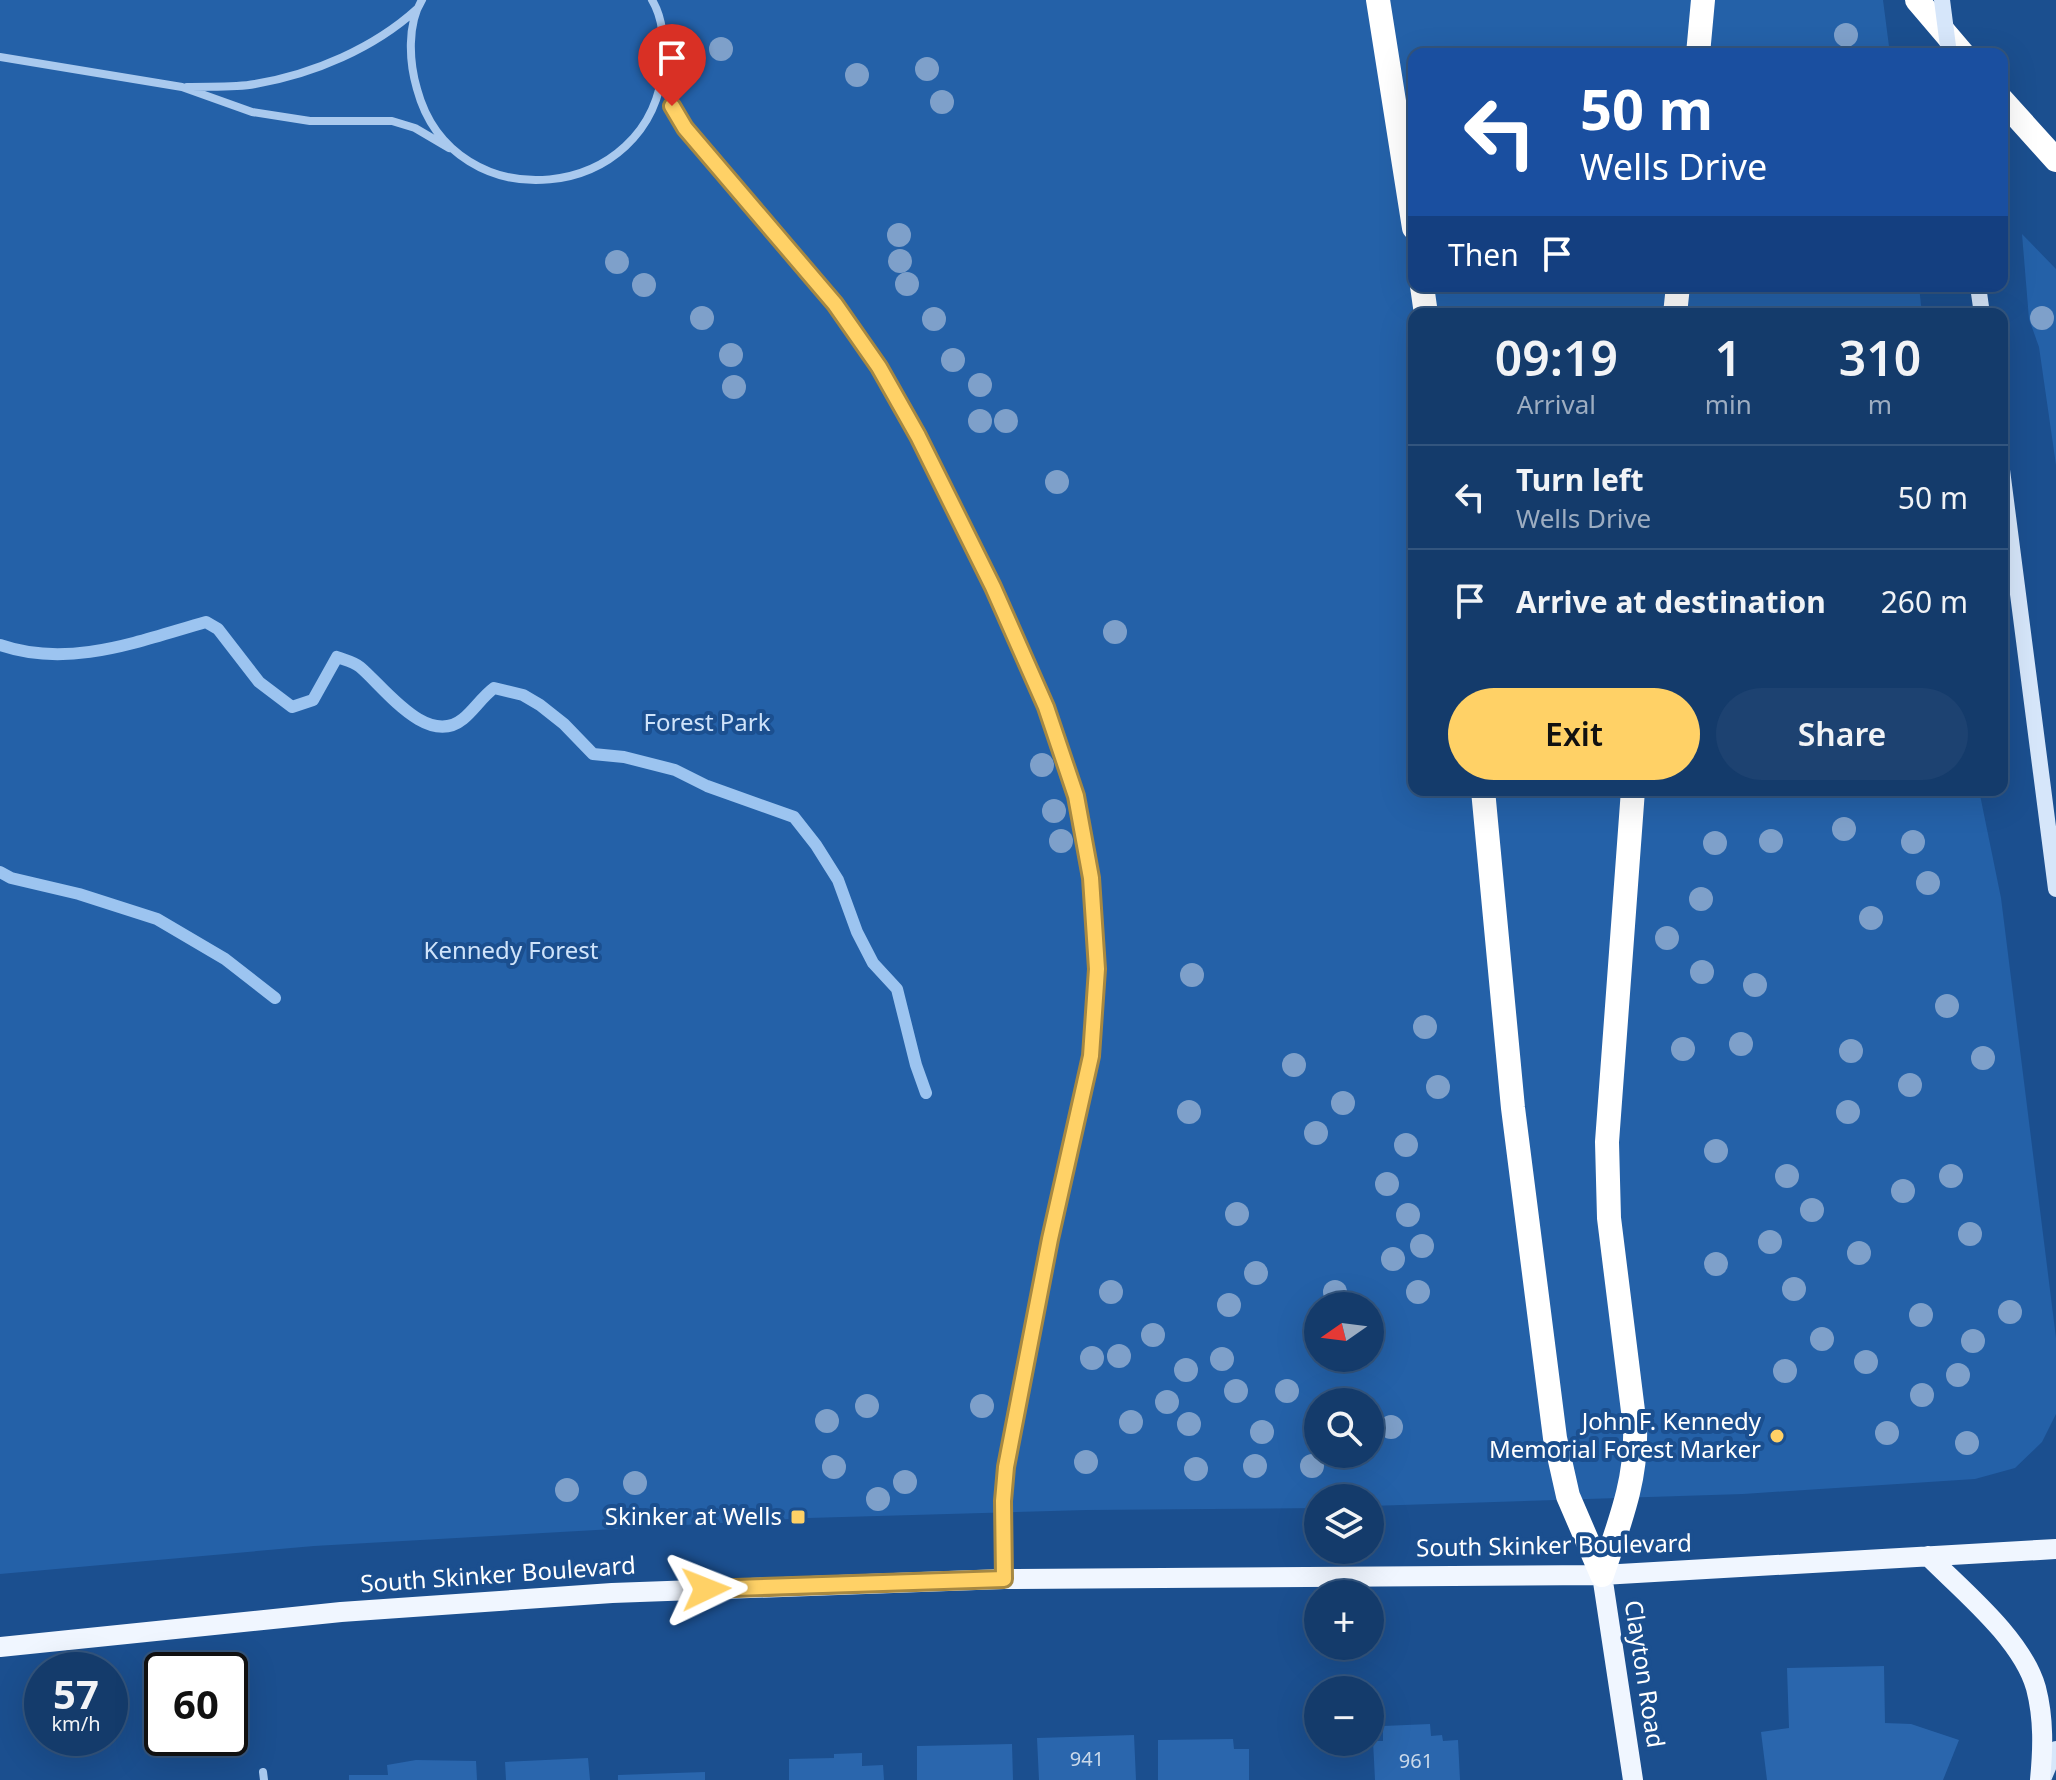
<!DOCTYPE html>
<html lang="en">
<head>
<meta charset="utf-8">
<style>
  :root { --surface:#143b6b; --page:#1d4271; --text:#f1f3f6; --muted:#9dadc1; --line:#33557e; --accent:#ffd166 }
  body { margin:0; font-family:"Noto Sans",sans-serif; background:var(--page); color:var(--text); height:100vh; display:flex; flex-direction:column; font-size:30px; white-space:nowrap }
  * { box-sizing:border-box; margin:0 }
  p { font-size:26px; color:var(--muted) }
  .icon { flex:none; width:44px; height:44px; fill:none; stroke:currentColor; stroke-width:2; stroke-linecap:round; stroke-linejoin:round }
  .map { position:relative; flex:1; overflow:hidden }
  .panel { position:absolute; left:1408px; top:308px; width:600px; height:488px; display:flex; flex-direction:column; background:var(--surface); border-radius:16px; box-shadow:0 8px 32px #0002,0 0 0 2px var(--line) }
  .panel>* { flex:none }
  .banner { position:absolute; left:1408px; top:48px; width:600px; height:244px; border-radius:16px; box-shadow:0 8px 32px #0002,0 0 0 2px var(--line); background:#1a4fa0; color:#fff; overflow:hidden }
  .needle { width:52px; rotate:256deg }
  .tools { position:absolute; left:1304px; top:1292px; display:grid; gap:16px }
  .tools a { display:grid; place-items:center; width:80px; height:80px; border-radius:50%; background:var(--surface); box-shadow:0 8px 32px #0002,0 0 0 2px var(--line); font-size:40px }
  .speed { position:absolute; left:24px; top:1652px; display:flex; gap:16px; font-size:40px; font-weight:700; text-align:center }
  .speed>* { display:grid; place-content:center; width:104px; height:104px; border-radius:50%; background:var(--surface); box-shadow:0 8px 32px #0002,0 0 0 2px var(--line); line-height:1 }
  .speed small { font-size:20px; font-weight:400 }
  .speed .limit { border:4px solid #111; border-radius:12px; background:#fff; color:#111 }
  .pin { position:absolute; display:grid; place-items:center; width:68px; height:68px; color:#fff; margin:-82px -34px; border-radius:50% 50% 50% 0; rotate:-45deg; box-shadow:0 0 8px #0007 }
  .pin .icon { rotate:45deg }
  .me { position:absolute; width:88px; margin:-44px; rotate:88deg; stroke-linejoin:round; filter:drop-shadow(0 0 6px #0008) }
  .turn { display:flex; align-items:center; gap:28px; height:168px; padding:0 40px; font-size:36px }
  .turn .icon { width:104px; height:104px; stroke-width:2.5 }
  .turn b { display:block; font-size:56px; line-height:68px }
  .then { display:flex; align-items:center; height:76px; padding:0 40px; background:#0003; gap:16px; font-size:30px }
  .eta { display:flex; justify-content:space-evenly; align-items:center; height:136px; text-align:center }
  .eta b { font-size:48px; font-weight:600; line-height:56px }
  .primary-button { display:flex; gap:16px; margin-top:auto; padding:16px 40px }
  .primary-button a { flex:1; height:92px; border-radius:48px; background:var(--accent); color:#111; font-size:32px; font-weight:600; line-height:92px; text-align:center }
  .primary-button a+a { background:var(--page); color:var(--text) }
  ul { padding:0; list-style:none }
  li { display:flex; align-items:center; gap:24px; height:104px; padding:0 40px; border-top:2px solid var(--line) }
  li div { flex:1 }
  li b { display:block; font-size:30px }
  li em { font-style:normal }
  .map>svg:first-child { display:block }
  .green { fill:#2461a8; fill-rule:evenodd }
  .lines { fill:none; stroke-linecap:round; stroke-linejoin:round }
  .stream { stroke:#9cc4f0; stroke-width:12 }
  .building { fill:#2a66ad }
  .street { stroke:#a9c9ee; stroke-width:8 }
  .secondary { stroke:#d6e6fa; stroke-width:16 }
  .primary { stroke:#f0f6ff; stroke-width:20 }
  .highway { stroke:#fff; stroke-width:24 }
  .secondary-bridge { stroke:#d6e6fa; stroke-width:16 }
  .tree { fill:#7ea0ca }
  .route-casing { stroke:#a68842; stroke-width:20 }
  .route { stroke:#ffd166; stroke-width:14 }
  .poi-dot { fill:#ffd166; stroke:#1b4f8f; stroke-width:3 }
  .labels { text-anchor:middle; stroke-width:8; stroke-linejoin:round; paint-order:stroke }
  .number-label { font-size:20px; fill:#cad9ea }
  .park-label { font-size:24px; fill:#cfe3fa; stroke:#1b4f8f }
  .poi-label { font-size:24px; fill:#fff; stroke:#1b4f8f; text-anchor:end }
  .street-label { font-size:24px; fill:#fff; stroke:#1b4f8f }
</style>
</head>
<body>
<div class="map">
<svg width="2056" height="1780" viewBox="0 0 2056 1780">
  <rect width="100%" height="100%" fill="#1b4f8f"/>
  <path class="green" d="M0,0h1883l7,54h-476v232h505l3,28h-508v476h565l22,108 55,440v76l-14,28 -27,26 -40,11 -232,15 -373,12v-8h-52v10l-231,2 -279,8 -494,28 -314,28zM1318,1306h52v52h-52zM1318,1402h52v52h-52z
    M2022,234l34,35v196l-17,-118 -10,-28z"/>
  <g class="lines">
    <path class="stream" d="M0,645c69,24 139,-4 206,-23l12,7 41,53 33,25 21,-7 24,-43c8,3 17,5 23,10 24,20 67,81 103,52 11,-9 19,-22 31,-31l29,7 17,10 24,19 29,30 31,3 51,13 32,16 87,31 22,28 22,35 19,52 16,31 24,26 19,76 10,28
      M0,872l11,6 68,16 78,25 68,40 50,39"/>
  </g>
  <path class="building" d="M1884,1666l1,57 26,1 48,16 -16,40h-176l-6,-48 28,-4 -2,-60z
    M1430,1724l1,12 11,-1 1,6 15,-1 2,40h-85l-2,-39h10v-15z
    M1134,1735l2,45h-97l-2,-42z
    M1233,1739l1,10h15v31h-91v-40z
    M1012,1744l1,36h-96v-34z
    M862,1753v13l21,-1 1,15h-95v-21l45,-1v-4z
    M588,1758l2,22h-84l-1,-18z
    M416,1760l60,1 1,19h-128v-5h39l-1,-10z
    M705,1772v8h-87v-5z"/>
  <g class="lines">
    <path class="street" d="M422,0c-15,24 -13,62 -5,89 36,134 236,115 246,-24 2,-21 0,-47 -11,-65
      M0,57l182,30 70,25 58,9h82l23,7 34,20
      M662,84c19,41 46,69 75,103 49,58 101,115 142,179 34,53 60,112 88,168 81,165 155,335 123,524 -10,60 -29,118 -40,178 -14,77 -31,154 -44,231l-3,34 1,77
      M187,87c22,-1 47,1 68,-3 59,-10 119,-36 162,-75
      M263,1772l1,8"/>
    <path class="secondary" d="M1978,286l4,28
      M2002,470l54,419
      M2044,1777l12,-28"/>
    <path class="primary" d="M1928,1556c36,36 94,83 108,132 8,31 7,61 4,92
      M1602,1575l31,205
      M0,1647l341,-35 271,-19 392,-14 598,-4 454,-26"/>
    <path class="highway" d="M1378,0l36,228
      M1917,0l46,54
      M1698,54l5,-54
      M2002,100l54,60
      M1422,286l4,28
      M1675,314l3,-28
      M1483,790l30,318 42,330 13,58 34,79
      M1602,1575c17,-51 35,-94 33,-148l-26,-209 -2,-76 26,-352"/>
    <path class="secondary-bridge" d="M1942,0l7,54"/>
  </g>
  <g class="tree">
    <circle cx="1846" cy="35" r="12"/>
    <circle cx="721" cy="49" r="12"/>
    <circle cx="927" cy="69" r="12"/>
    <circle cx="857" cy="75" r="12"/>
    <circle cx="942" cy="102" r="12"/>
    <circle cx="899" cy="235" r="12"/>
    <circle cx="900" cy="261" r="12"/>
    <circle cx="617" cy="262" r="12"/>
    <circle cx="907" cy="284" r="12"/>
    <circle cx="644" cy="285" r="12"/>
    <circle cx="702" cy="318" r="12"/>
    <circle cx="2042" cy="318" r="12"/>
    <circle cx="934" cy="319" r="12"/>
    <circle cx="731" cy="355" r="12"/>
    <circle cx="953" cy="360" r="12"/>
    <circle cx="980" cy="385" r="12"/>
    <circle cx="734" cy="387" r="12"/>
    <circle cx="980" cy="421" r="12"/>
    <circle cx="1006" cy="421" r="12"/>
    <circle cx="1057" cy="482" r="12"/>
    <circle cx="1115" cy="632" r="12"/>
    <circle cx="1042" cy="765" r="12"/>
    <circle cx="1054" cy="811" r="12"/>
    <circle cx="1844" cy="829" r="12"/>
    <circle cx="1061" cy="841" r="12"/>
    <circle cx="1771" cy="841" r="12"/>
    <circle cx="1913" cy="842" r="12"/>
    <circle cx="1715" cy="843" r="12"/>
    <circle cx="1928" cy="883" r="12"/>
    <circle cx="1701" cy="899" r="12"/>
    <circle cx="1871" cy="918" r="12"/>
    <circle cx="1667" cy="938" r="12"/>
    <circle cx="1702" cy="972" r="12"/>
    <circle cx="1192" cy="975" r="12"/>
    <circle cx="1755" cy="985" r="12"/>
    <circle cx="1947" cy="1006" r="12"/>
    <circle cx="1425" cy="1027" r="12"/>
    <circle cx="1741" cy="1044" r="12"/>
    <circle cx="1683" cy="1049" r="12"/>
    <circle cx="1851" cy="1051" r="12"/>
    <circle cx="1983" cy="1058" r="12"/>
    <circle cx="1294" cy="1065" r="12"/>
    <circle cx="1910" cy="1085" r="12"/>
    <circle cx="1438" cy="1087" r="12"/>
    <circle cx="1343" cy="1103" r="12"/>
    <circle cx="1189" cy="1112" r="12"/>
    <circle cx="1848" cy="1112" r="12"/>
    <circle cx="1316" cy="1133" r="12"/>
    <circle cx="1406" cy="1145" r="12"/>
    <circle cx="1716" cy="1151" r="12"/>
    <circle cx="1787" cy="1176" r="12"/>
    <circle cx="1951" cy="1176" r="12"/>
    <circle cx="1387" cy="1184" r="12"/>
    <circle cx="1903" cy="1191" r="12"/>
    <circle cx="1812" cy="1210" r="12"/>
    <circle cx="1237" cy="1214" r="12"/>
    <circle cx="1408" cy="1215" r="12"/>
    <circle cx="1970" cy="1234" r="12"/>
    <circle cx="1770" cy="1242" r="12"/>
    <circle cx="1422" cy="1246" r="12"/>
    <circle cx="1859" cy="1253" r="12"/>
    <circle cx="1393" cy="1259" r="12"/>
    <circle cx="1716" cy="1264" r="12"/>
    <circle cx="1256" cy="1273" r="12"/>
    <circle cx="1794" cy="1289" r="12"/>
    <circle cx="1111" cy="1292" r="12"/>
    <circle cx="1335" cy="1292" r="12"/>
    <circle cx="1418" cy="1292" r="12"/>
    <circle cx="1229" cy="1305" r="12"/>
    <circle cx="2010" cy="1312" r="12"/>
    <circle cx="1921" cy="1315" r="12"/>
    <circle cx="1153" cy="1335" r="12"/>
    <circle cx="1822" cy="1339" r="12"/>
    <circle cx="1973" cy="1341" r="12"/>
    <circle cx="1119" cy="1356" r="12"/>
    <circle cx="1092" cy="1358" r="12"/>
    <circle cx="1222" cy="1359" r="12"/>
    <circle cx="1866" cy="1362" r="12"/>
    <circle cx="1186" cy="1370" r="12"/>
    <circle cx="1785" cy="1371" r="12"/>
    <circle cx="1958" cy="1375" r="12"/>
    <circle cx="1236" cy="1391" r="12"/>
    <circle cx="1287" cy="1391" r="12"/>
    <circle cx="1922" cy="1395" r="12"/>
    <circle cx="1167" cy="1402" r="12"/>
    <circle cx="867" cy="1406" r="12"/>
    <circle cx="982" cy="1406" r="12"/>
    <circle cx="827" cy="1421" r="12"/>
    <circle cx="1131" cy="1422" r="12"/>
    <circle cx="1189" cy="1424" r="12"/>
    <circle cx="1391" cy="1427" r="12"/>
    <circle cx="1262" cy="1432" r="12"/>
    <circle cx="1887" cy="1433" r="12"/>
    <circle cx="1967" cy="1443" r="12"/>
    <circle cx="1086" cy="1462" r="12"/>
    <circle cx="1255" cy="1466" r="12"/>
    <circle cx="1312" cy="1466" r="12"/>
    <circle cx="834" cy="1467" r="12"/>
    <circle cx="1196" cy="1469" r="12"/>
    <circle cx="905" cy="1482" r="12"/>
    <circle cx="635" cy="1483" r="12"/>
    <circle cx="567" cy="1490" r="12"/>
    <circle cx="878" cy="1499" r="12"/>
  </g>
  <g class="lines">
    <defs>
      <path id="route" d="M672,106l13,22 150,176 44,63 39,69 75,151 53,120 30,89 15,82 6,91 -6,87 -41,183 -44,228 -3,34 1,78 -298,10"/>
    </defs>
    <use href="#route" class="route-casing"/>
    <use href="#route" class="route"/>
  </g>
  <g class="poi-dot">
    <circle cx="1777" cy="1436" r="8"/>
    <rect x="790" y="1509" width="16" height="16" rx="4"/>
  </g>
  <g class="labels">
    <g class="number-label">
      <text x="1087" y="1766">941</text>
      <text x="1416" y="1768">961</text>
    </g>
    <g class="park-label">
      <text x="707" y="731">Forest Park</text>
      <text x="511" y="959">Kennedy Forest</text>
    </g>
    <g class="poi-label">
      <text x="1761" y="1430">John F. Kennedy<tspan x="1761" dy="28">Memorial Forest Marker</tspan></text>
      <text x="782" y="1525">Skinker at Wells</text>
    </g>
    <g class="street-label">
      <text transform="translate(1554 1546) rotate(-1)" y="8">South Skinker Boulevard</text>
      <text transform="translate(498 1575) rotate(-4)" y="8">South Skinker Boulevard</text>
      <text transform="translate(1644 1674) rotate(81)" y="8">Clayton Road</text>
    </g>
  </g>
</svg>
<div class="tools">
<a><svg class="needle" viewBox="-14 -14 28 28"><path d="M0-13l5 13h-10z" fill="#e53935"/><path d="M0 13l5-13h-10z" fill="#9dadc1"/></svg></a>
<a><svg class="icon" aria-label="search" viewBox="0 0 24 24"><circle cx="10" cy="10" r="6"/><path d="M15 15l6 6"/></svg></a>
<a><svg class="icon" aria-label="layers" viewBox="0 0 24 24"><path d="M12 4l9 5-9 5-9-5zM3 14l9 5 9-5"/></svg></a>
<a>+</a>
<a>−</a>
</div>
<div class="speed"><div>57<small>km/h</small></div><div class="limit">60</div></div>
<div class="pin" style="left:672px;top:106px;background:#d93025"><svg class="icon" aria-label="arrive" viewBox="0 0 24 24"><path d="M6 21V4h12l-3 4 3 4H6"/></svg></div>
<svg class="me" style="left:706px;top:1589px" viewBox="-20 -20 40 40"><path d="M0-17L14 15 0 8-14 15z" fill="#ffd166" stroke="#fff" stroke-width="4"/></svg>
<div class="banner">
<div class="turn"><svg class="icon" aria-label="left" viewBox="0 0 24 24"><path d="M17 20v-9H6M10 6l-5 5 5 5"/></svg><div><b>50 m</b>Wells Drive</div></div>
<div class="then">Then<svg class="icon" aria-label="arrive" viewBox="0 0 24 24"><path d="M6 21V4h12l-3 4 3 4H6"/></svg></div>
</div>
<section class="panel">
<div class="eta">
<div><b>09:19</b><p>Arrival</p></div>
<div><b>1</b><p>min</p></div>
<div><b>310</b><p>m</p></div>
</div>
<ul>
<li><svg class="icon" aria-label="left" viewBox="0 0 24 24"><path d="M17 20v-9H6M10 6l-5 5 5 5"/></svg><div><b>Turn left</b><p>Wells Drive</p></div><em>50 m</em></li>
<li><svg class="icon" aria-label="arrive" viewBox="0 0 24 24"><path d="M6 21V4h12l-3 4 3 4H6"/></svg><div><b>Arrive at destination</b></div><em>260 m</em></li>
</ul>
<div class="primary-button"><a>Exit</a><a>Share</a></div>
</section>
</div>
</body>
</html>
